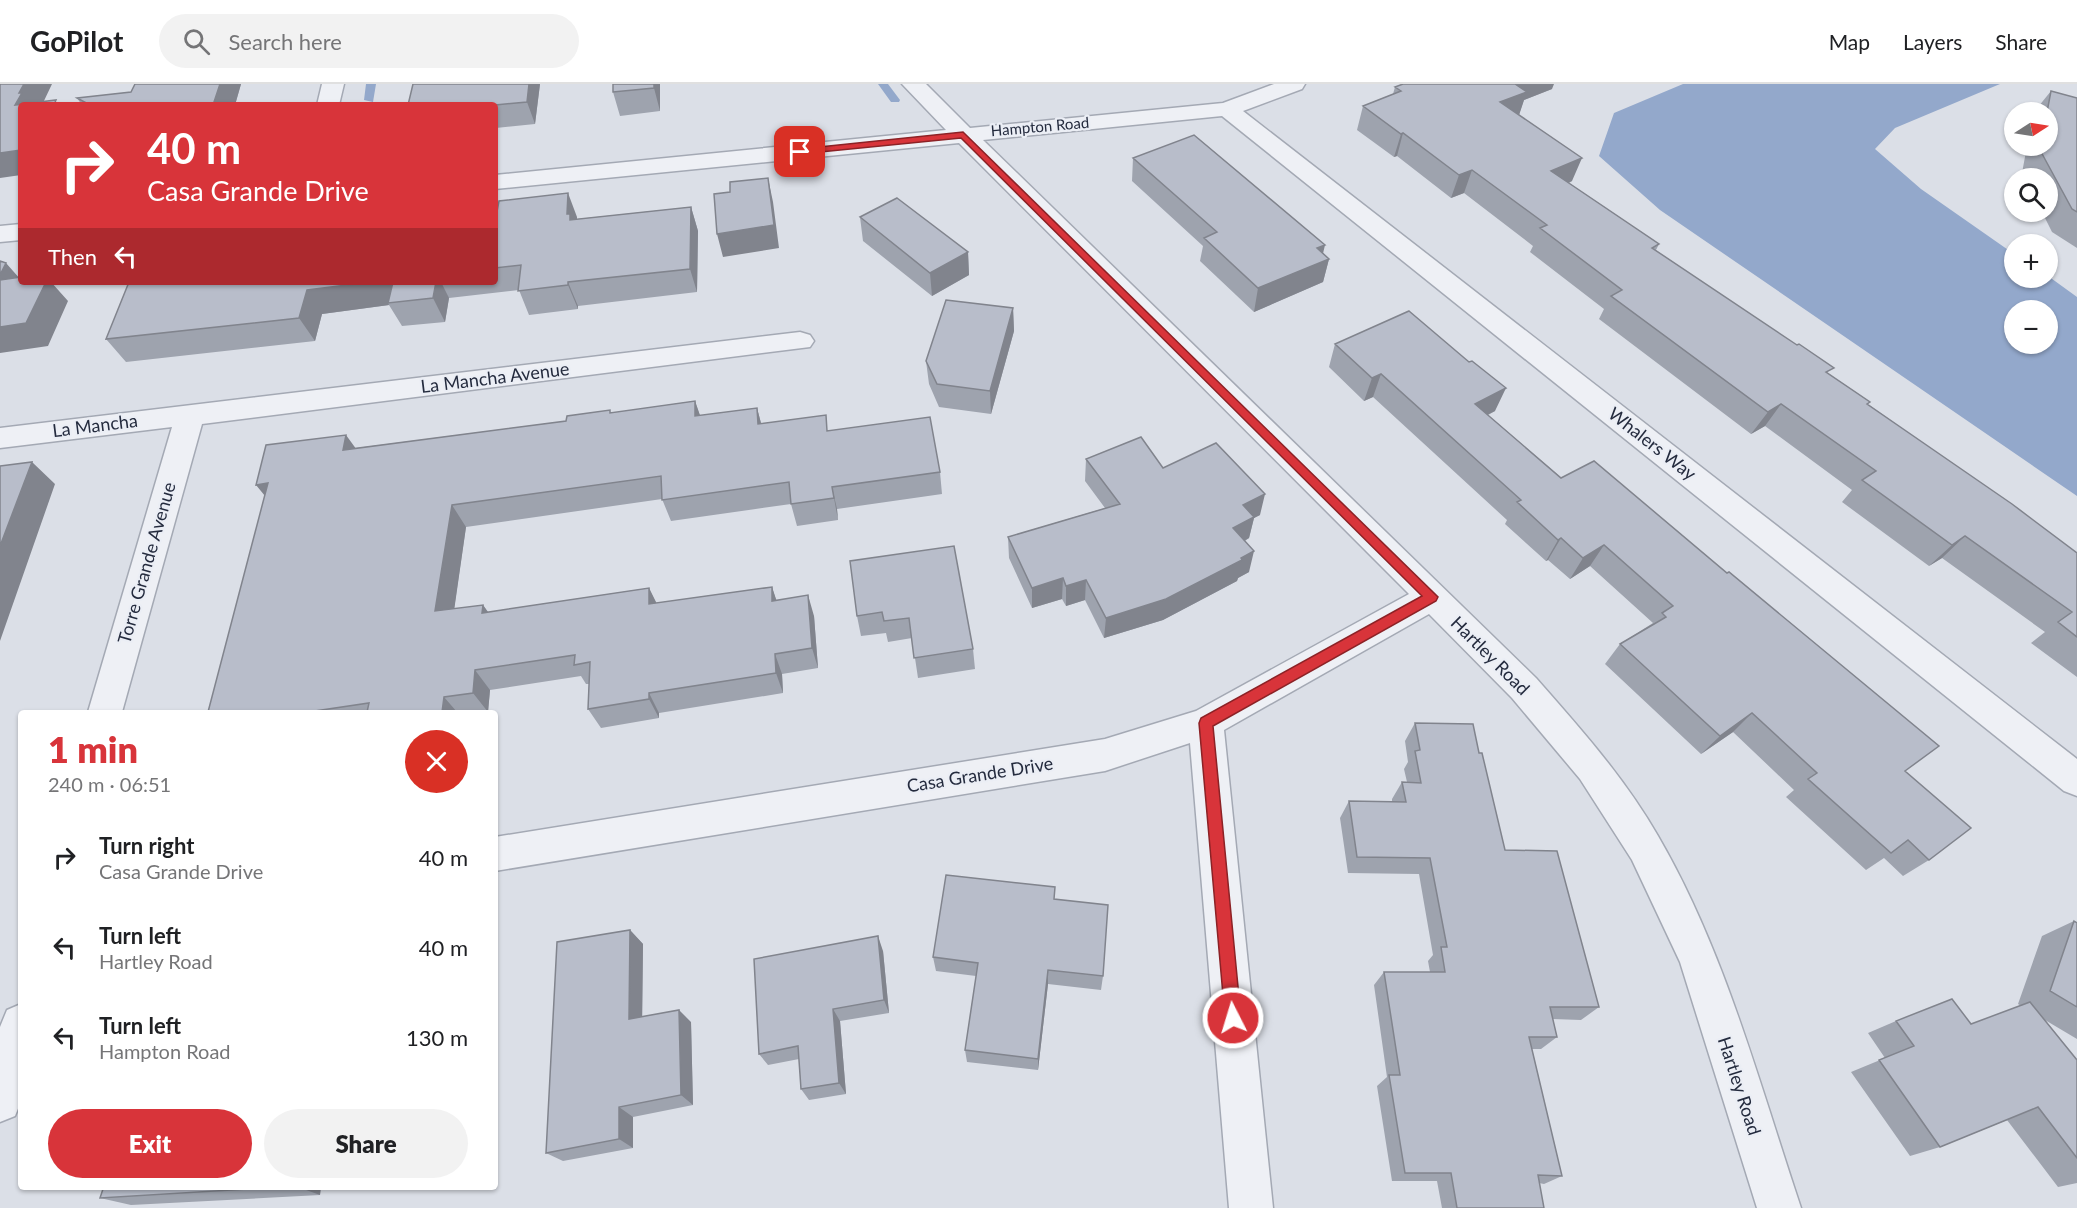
<!DOCTYPE html>
<html lang="en">
<head>
<meta charset="utf-8">
<style>
  :root { --surface:#fff; --page:#f2f2f2; --text:#202124; --muted:#757577; --line:#e0e0e0; --accent:#d8343a }
  body { margin:0; font-family:Lato,sans-serif; background:var(--page); color:var(--text); height:100vh; display:flex; flex-direction:column; font-size:22px; white-space:nowrap }
  * { box-sizing:border-box; margin:0 }
  p { font-size:20px; color:var(--muted) }
  .icon { flex:none; width:33px; height:33px; fill:none; stroke:currentColor; stroke-width:2; stroke-linecap:round; stroke-linejoin:round }
  .map { position:relative; flex:1; overflow:hidden }
  .details { position:absolute; left:18px; top:626px; width:480px; height:480px; display:flex; flex-direction:column; background:var(--surface); border-radius:6px; box-shadow:0 2px 4px #0004 }
  .details>* { flex:none }
  .guide { position:absolute; left:18px; top:18px; width:480px; height:183px; border-radius:6px; box-shadow:0 2px 4px #0004; background:#d8343a; color:#fff; overflow:hidden }
  .needle { width:39px; rotate:78deg }
  .fabs { position:absolute; left:2004px; top:18px; display:grid; gap:12px }
  .fabs a { display:grid; place-items:center; width:54px; height:54px; border-radius:50%; background:var(--surface); box-shadow:0 2px 4px #0004; font-size:30px }
  .pin { position:absolute; display:grid; place-items:center; width:51px; height:51px; color:#fff; margin:-26px; border-radius:12px; box-shadow:0 3px 9px #0006 }
  .me { position:absolute; width:66px; margin:-33px; rotate:355deg; stroke-linejoin:round; filter:drop-shadow(0 0 4px #0008) }
  .turn { display:flex; align-items:center; gap:21px; height:126px; padding:0 30px; font-size:27px }
  .turn .icon { width:78px; height:78px; stroke-width:2.5 }
  .turn b { display:block; font-size:42px; line-height:51px }
  .then { display:flex; align-items:center; height:57px; padding:0 30px; background:#0003; gap:12px; font-size:22px }
  .round { display:grid; place-items:center; flex:none; width:63px; height:63px; border-radius:32px; background:var(--page) }
  .overview { display:flex; align-items:center; justify-content:space-between; height:102px; padding:0 30px }
  h1 { font-size:36px; font-weight:800; line-height:45px; color:var(--accent) }
  .action { display:flex; gap:12px; margin-top:auto; padding:12px 30px }
  .action a { flex:1; height:69px; border-radius:36px; background:var(--accent); color:#fff; font-size:24px; font-weight:800; line-height:69px; text-align:center }
  .action a+a { background:var(--page); color:var(--text) }
  ul { padding:0; list-style:none }
  li { display:flex; align-items:center; gap:18px; height:90px; padding:0 30px }
  li div { flex:1 }
  li b { display:block; font-size:22px }
  li em { font-style:normal }
  header { display:flex; align-items:center; gap:36px; box-sizing:border-box; height:84px; padding:0 30px; background:var(--surface); border-bottom:2px solid var(--line) }
  header strong { font-size:28px }
  nav { display:flex; gap:33px; margin-inline-start:auto; font-size:21px }
  .search { width:420px; height:54px; background:var(--page); display:flex; align-items:center; gap:15px; box-sizing:border-box; padding:0 21px; border-radius:33px; color:var(--muted); font-size:22px }
  .map>svg:first-child { display:block }
  .water { fill:#93a8cb; fill-rule:evenodd }
  .lines { fill:none; stroke-linecap:round; stroke-linejoin:round }
  .stream { fill:#93a8cb; fill-rule:evenodd }
  .minor-casing { stroke:#a4a9b4; stroke-width:3 }
  .minor { fill:#eef0f5; fill-rule:evenodd }
  .wall { fill:#9ea3ae }
  .shaded-wall { fill:#81848d }
  .building { fill:#b8bdca; stroke:#81848d; stroke-width:1.5 }
  .route { fill:#d8343a; stroke:#8c2226; stroke-width:1.5 }
  .labels { text-anchor:middle; stroke-width:4.5; stroke-linejoin:round; paint-order:stroke }
  .far-street-label { font-size:15px; fill:#242b3e; stroke:#ebeef5 }
  .street-label { font-size:18px; fill:#242b3e; stroke:#ebeef5 }
</style>
</head>
<body>
<header>
<strong>GoPilot</strong>
<div class="search"><svg class="icon" aria-label="search" viewBox="0 0 24 24"><circle cx="10" cy="10" r="6"/><path d="M15 15l6 6"/></svg>Search here</div>
<nav><a>Map</a><a>Layers</a><a>Share</a></nav>
</header>
<div class="map">
<svg width="2077" height="1124" viewBox="0 0 2077 1124">
  <rect width="100%" height="100%" fill="#dbdfe7"/>
  <path class="water" d="M1683,0h317l-105,44 -20,21 46,40 93,65v24l34,-2 29,21v199l-417,-286 -61,-54 15,-43zM2014,226h34v34h-34z"/>
  <g class="lines">
    <path class="stream" d="M366,0h10l-3,18 -9,-2z
      M878,0h10l12,16 -1,2h-8z"/>
    <defs>
      <path id="minor" d="M322,0h22l-5,21h-22z
        M902,0h24l44,44 253,-25 51,-19h31l-3,5 -59,22 834,648v37l-13,-5 -842,-675 -239,24 553,538c44,50 88,99 122,158 67,115 101,247 143,372h-44l-77,-246 -48,-102 -52,-81 -68,-81 -83,-84 -205,116 49,478h-44l-39,-465 -85,28 -610,100v-34l610,-98 91,-28 213,-117 -450,-451 -464,46v-14l451,-45z
        M21,140v16l-21,2v-16z
        M800,248l10,3 4,6 -4,6 -608,77 -80,288h-34l84,-285 -172,21v-20z
        M21,920v97l-6,15 -15,6v-95l7,-17z"/>
    </defs>
    <use href="#minor" class="minor-casing"/>
    <use href="#minor" class="minor"/>
  </g>
  <path class="wall" d="M135,0h106l-6,21h-153l-5,-7 54,-6z
    M540,0l-5,40 -39,4 -1,3v-26z
    M660,0v27l-40,5 -7,-24z
    M1395,3l157,2 -28,11 -5,15 53,66 -3,2 90,61 -3,6 173,124 41,28 -2,2 209,149v124l-46,-34 14,-11 -103,-74 -13,8 -87,-64 10,-12 -87,-64 -14,8 -152,-115 5,-10 -74,-57 3,-6 -69,-53 -13,5 -54,-42 -3,1 -37,-27 6,-24 30,-12z
    M2051,7l26,7v150l-25,-16 -10,-20h6v-34h-23l-3,-5 5,-27h21v-34h-14z
    M1133,74l190,95 6,6 -6,23 -69,30 -54,-51 3,-15 -71,-65z
    M691,123l7,24 -1,61 -119,14v3l-49,6 -10,-25 -70,8 -4,24 -43,4 -13,-21 -67,9 -7,27 -189,21 -20,-23 23,-57h366v-60l82,-5v2z
    M860,133l108,35 1,23 -37,21 -69,-55z
    M1013,224l1,23 -23,83 -52,-7 -10,-23 -3,-23z
    M1335,260l160,67 -7,4 417,356 24,89 -26,16 -19,-18 -18,12 -80,-73 8,-7 -61,-58 -32,22 -96,-90 15,-20 33,-21 -63,-57 -20,13 -22,-19 -2,1 -41,-37 2,-4 -134,-123 -9,4 -35,-34z
    M695,317l5,15 57,-8 4,15 68,8 111,41 2,22 -105,15 1,11 -41,6 -6,-22 -120,17 -9,-22 -196,28 -12,82 29,-4 5,7 161,-24 7,15 116,-16 4,13 38,16 4,52 -36,6 1,19 -124,20v5l-58,10 -13,-19 1,-25h-3l-5,-8 -91,14 -2,22h-280l148,-264 210,-27 45,-8z
    M1086,375l77,9 97,47 -6,3 -5,20 -4,3 4,31 -11,6 -1,3 -74,39 -59,18 -19,-38 -19,6 -4,-7 -30,9 -23,-50 -1,-21 97,-29 -20,-27z
    M850,477l123,88 2,20 -57,9 -6,-40 -24,4 -2,-9 -25,3 -4,-20z
    M1415,639l64,30 26,97 94,157 -18,13 -28,-1 4,18 -16,12h-9l30,127 -18,8 -5,-1 5,25h-102l-5,-27h-45l-15,-95 10,-9 -13,-92 10,-13h46l-2,-11 5,-6 -14,-81 -71,-1 -8,-55 9,-17 43,1v-3l10,-17h5l-3,-13 4,-7 -3,-21z
    M1055,815l48,77 -2,14 -53,-6 -10,86 -71,-8 -2,-12 11,-74 -40,-5 -3,-14z
    M2074,837l3,2v116l-32,-19 32,40v123l-19,4 -51,-67 -67,27 -30,9 -59,-84 34,-14 -17,-25 28,-12 75,3 50,-18 -3,-2 24,-68z
    M630,846l13,14 -1,73 49,5 2,83 -60,12v31l-70,13 -17,-8z
    M883,867l6,62 -49,8 6,73 -37,6 -8,-11 -2,-30 -31,6 -9,-11z
    M104,1102h217l-1,9 -189,10 -31,-7z"/>
  <path class="shaded-wall" d="M24,0h28l-10,21h-27l4,-12z
    M220,0h21l-6,21h-22z
    M529,0h11l-5,40 -8,-22z
    M654,0h6v27l-6,-23z
    M1515,0h39l-2,5 -28,11 -5,15 -19,-13z
    M1403,49l-6,23 -3,1 7,-23z
    M21,66v25l-21,3v-25z
    M1582,74l-10,23 -30,13 9,-23z
    M1472,86l-8,23 -13,5 8,-23z
    M768,94l5,24 6,46 -56,9 -6,-23z
    M568,109l9,24 -1,12 -9,-15z
    M691,123l7,24 -1,61 -7,-23z
    M1325,161l-4,17 8,-3 -6,23 -69,30 4,-24 59,-40z
    M968,168l1,23 -37,21 -2,-23z
    M6,179l15,17 -21,2v-7z
    M46,198h5l17,19 -20,45 -48,7v-26z
    M371,198h24l-7,21 1,2 -67,9 -7,27 -16,-23 8,-28z
    M436,198h5l8,16 -4,24 -12,-24z
    M568,198l10,24v3l-10,-24z
    M1013,224l1,23 -23,83 -1,-23z
    M1381,290l-8,23 -9,4 8,-23z
    M1506,304l-11,23 -30,15 10,-22z
    M695,317l8,23 -8,-8z
    M1781,320l-16,22 -14,8 17,-22z
    M757,324l6,23 -5,-7z
    M346,351l16,22 -19,-7z
    M32,378l23,22 -55,157v-95z
    M268,399l6,24 -18,-22z
    M832,403l5,22 1,11z
    M1265,410l-5,21 -6,3 -5,20 -20,11 4,-21 10,-23z
    M452,421l14,22 -15,105 -16,-21z
    M1965,452l-23,22 -13,8 23,-21z
    M1561,454l-13,22 -2,1 12,-21z
    M1604,461l-14,21 -20,13 13,-21z
    M1254,467l-5,21 -11,6 -1,3 -74,39 -59,18 2,-20 135,-60z
    M1063,494l-1,21 -30,9v-20z
    M1086,496l-1,20 -19,6v-20z
    M772,503l7,21 -7,-7z
    M649,504l10,20 -10,-4z
    M808,511l6,21 4,52 -6,-20z
    M483,521l14,20 -15,-12z
    M775,570l7,20 1,19 -7,-20z
    M475,586l15,20 -2,22 -15,-19z
    M649,609l10,20v5l-10,-19z
    M444,613l13,15h-15z
    M1752,629l-19,19 -32,22 19,-18z
    M630,846l13,14 -1,88 -13,-13z
    M878,852l5,15 6,62 -5,-13z
    M1048,886v14l-10,86v-11z
    M495,900l2,2 -2,26z
    M833,925l7,12 6,73 -7,-11z
    M679,926l12,12 2,83 -12,-10z
    M619,1023l14,10v31l-14,-9z
    M295,1102h26l-1,9z"/>
  <path class="building" d="M0,0h24l-5,9h3l-7,12 41,-5 -2,5h-33v45l-21,3z
    M135,0h85l-7,21h-123l-13,-7 54,-6z
    M413,0h116l-2,18 -32,3h-87z
    M613,0h41v4l-41,4z
    M1403,0h112l12,8 -27,10 82,56 -31,13 108,73 -7,4 145,97 2,-1 35,24 -8,4 44,30 -3,2 145,100 65,49v84l-19,-15 14,-10 -107,-76 -13,9 -90,-65 14,-9 -95,-67 -13,8 -157,-116 11,-6 -82,-62 7,-3 -75,-55 -13,5 -56,-42 -2,1 -38,-28 38,-15 -6,-4z
    M2051,7l26,7v114l-5,-3 -32,-59 1,-4h7l-1,-34z
    M1194,51l131,110 -8,3 12,11 -71,29 -54,-50 13,-6 -84,-74z
    M768,94l6,47 -57,9 -3,-40 16,-2v-10z
    M568,109l-1,21h3v6l121,-13 -1,62 -122,13v3l-50,6 3,-26 -26,3v-46l4,-21z
    M897,114l71,54 -38,21 -70,-56z
    M0,177l6,2 -6,12z
    M21,193v5h25l-20,41 -26,4v-47z
    M129,198h242l-64,8 -8,28 -193,21z
    M393,198h43l-3,16 -45,5z
    M946,216l67,8 -23,83 -53,-7 -11,-23z
    M1409,227l60,51 3,-1 34,27 -31,16 86,74 33,-17 133,112 2,-1 210,174 -34,25 66,57 -42,32 -21,-20 -17,13 -83,-74 9,-6 -65,-60 -32,23 -100,-92 46,-27 -4,-4 11,-7 -69,-61 -21,13 -22,-20 -3,2 -41,-38 4,-2 -140,-126 -9,4 -37,-34z
    M695,317v15l62,-8 1,16 68,-9 1,16 103,-14 10,55 -108,15 2,11 -43,6 -2,-22 -127,18 -1,-24 -209,29 -17,106 48,-6 -1,8 167,-25v16l123,-17v14l36,-6 4,53 -37,6 1,19 -127,20v6l-61,10 2,-47 -16,3 1,-10 -100,15 -2,23 -29,4 -2,15h-75l2,-9 -61,9h-100l60,-229 -12,2 10,-40 80,-10 -3,15 223,-29 1,-5 43,-6v3z
    M1141,353l22,31 53,-25 49,51 -22,11 11,12 -21,11 21,23 -13,7 1,2 -76,39 -60,19 -20,-38 -20,6 -3,-8 -31,10 -24,-51 112,-33 -34,-45z
    M32,378l-32,84v-80z
    M954,462l19,103 -59,9 -5,-40 -25,3 -2,-9 -25,4 -7,-55z
    M1415,639l58,1 6,29h3l23,97 52,1 42,156h-49l7,30h-28l33,139 -24,-1 6,33h-87l-6,-35h-46l-16,-98h11l-16,-103h61l-4,-25h6l-17,-89 -73,-1 -8,-56 57,1 -4,-20 19,1 -6,-32 5,-1z
    M946,791l109,12 -1,12 54,6 -5,71 -55,-6 -10,89 -73,-9 13,-87 -45,-6z
    M2074,837l3,2v84l-27,-16z
    M630,846l-1,89 50,-9 2,85 -62,12v32l-73,14 11,-211z
    M878,852l6,64 -51,9 6,74 -38,6 -3,-43 -39,8 -5,-95z
    M1952,915l19,25 59,-22 47,58v98l-39,-51 -98,40 -61,-87 35,-14 -18,-25z
    M104,1102h191l-195,12z"/>
  <path class="route" d="M963,48l475,465 -2,4 -223,125 28,292 -2,6 -6,2 -6,-2 -2,-6 -26,-295 2,-5 221,-122 -461,-458 -161,16 -5,-2 5,-3z"/>
  <g class="labels">
    <g class="far-street-label">
      <text transform="translate(1040 43) rotate(-5)" y="5">Hampton Road</text>
    </g>
    <g class="street-label">
      <text transform="translate(495 294) rotate(-7)" y="6">La Mancha Avenue</text>
      <text transform="translate(95 342) rotate(-7)" y="6">La Mancha</text>
      <text transform="translate(1652 360) rotate(38)" y="6">Whalers Way</text>
      <text transform="translate(147 479) rotate(-74)" y="6">Torre Grande Avenue</text>
      <text transform="translate(1490 572) rotate(45)" y="6">Hartley Road</text>
      <text transform="translate(980 691) rotate(-9)" y="6">Casa Grande Drive</text>
      <text transform="translate(1739 1002) rotate(72)" y="6">Hartley Road</text>
    </g>
  </g>
</svg>
<div class="fabs">
<a><svg class="needle" viewBox="-14 -14 28 28"><path d="M0-13l5 13h-10z" fill="#e53935"/><path d="M0 13l5-13h-10z" fill="#757577"/></svg></a>
<a><svg class="icon" aria-label="search" viewBox="0 0 24 24"><circle cx="10" cy="10" r="6"/><path d="M15 15l6 6"/></svg></a>
<a>+</a>
<a>−</a>
</div>
<div class="pin" style="left:800px;top:68px;background:#d93025"><svg class="icon" aria-label="arrive" viewBox="0 0 24 24"><path d="M6 21V4h12l-3 4 3 4H6"/></svg></div>
<svg class="me" style="left:1233px;top:934px" viewBox="-20 -20 40 40"><circle r="17" fill="#d8343a" stroke="#fff" stroke-width="3"/><path d="M0-11L8 9 0 5-8 9z" fill="#fff"/></svg>
<div class="guide">
<div class="turn"><svg class="icon" aria-label="right" viewBox="0 0 24 24"><path d="M7 20v-9h11M14 6l5 5-5 5"/></svg><div><b>40 m</b>Casa Grande Drive</div></div>
<div class="then">Then<svg class="icon" aria-label="left" viewBox="0 0 24 24"><path d="M17 20v-9H6M10 6l-5 5 5 5"/></svg></div>
</div>
<section class="details">
<div class="overview"><div><h1>1 min</h1><p>240 m · 06:51</p></div><a class="round" style="background:#d93025;color:#fff"><svg class="icon" aria-label="close" viewBox="0 0 24 24"><path d="M6 6l12 12M18 6L6 18"/></svg></a></div>
<ul>
<li><svg class="icon" aria-label="right" viewBox="0 0 24 24"><path d="M7 20v-9h11M14 6l5 5-5 5"/></svg><div><b>Turn right</b><p>Casa Grande Drive</p></div><em>40 m</em></li>
<li><svg class="icon" aria-label="left" viewBox="0 0 24 24"><path d="M17 20v-9H6M10 6l-5 5 5 5"/></svg><div><b>Turn left</b><p>Hartley Road</p></div><em>40 m</em></li>
<li><svg class="icon" aria-label="left" viewBox="0 0 24 24"><path d="M17 20v-9H6M10 6l-5 5 5 5"/></svg><div><b>Turn left</b><p>Hampton Road</p></div><em>130 m</em></li>
</ul>
<div class="action"><a>Exit</a><a>Share</a></div>
</section>
</div>
</body>
</html>
